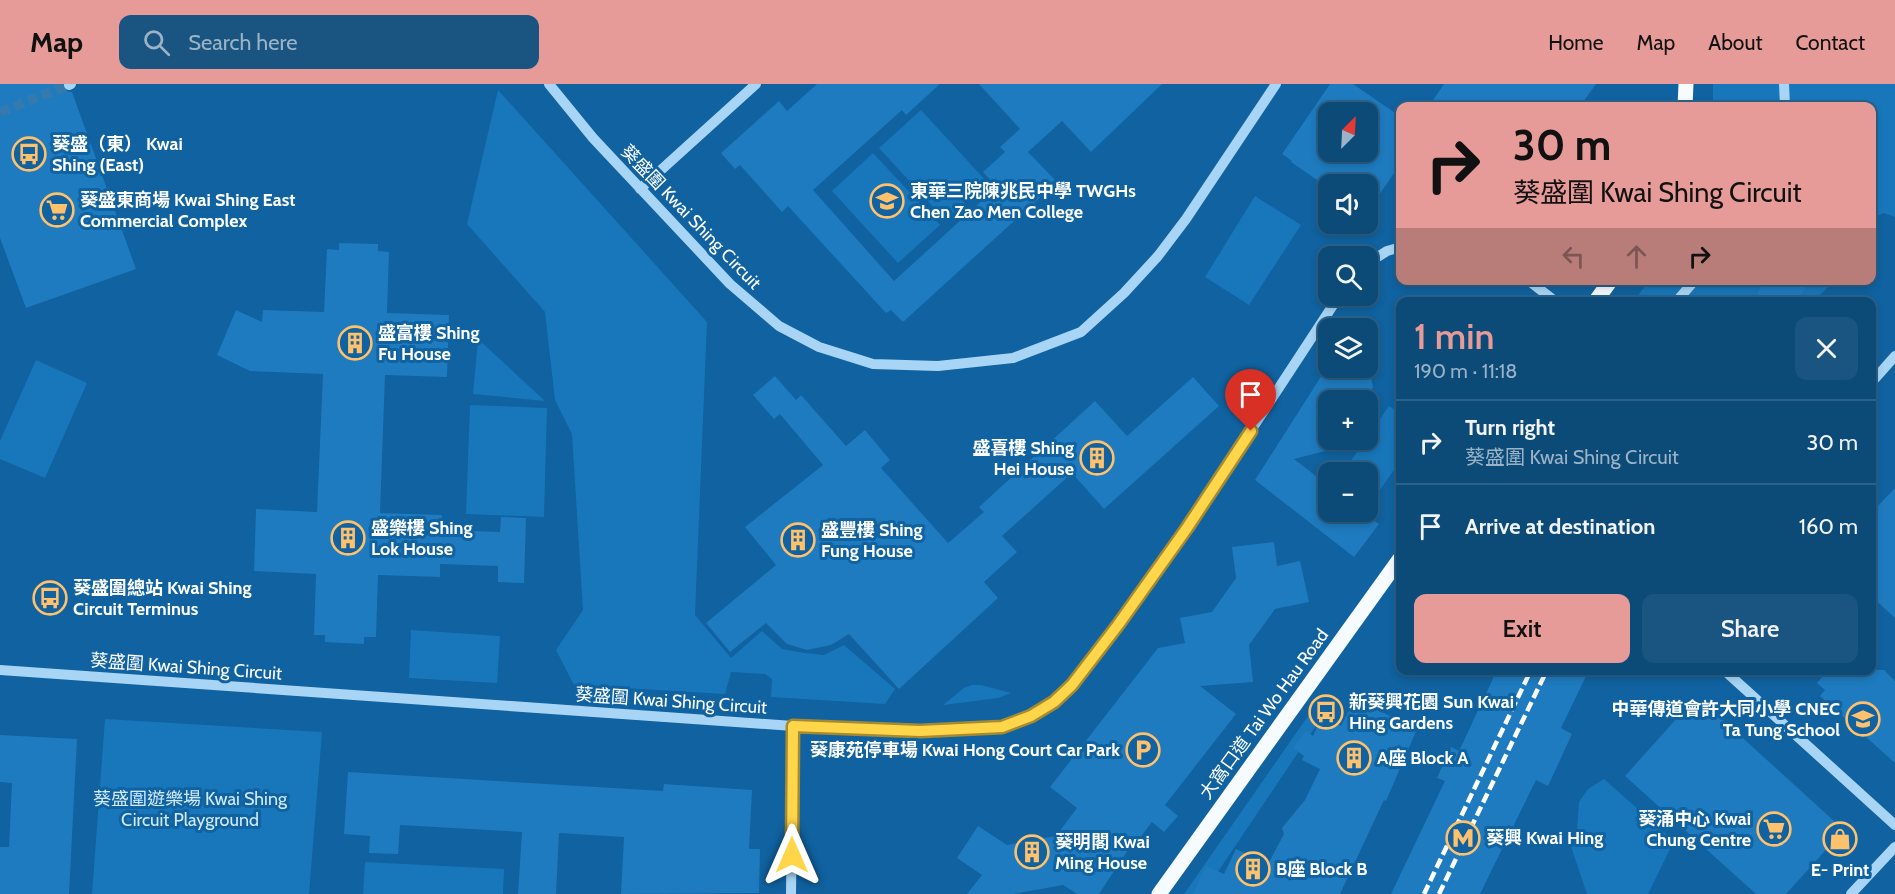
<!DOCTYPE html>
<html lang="en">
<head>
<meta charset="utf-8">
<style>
  :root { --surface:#0c4a78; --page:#1a5480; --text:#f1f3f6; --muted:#9ab3c6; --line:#2c628a; --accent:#e69b98 }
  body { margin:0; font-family:Cabin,"Noto Sans TC",sans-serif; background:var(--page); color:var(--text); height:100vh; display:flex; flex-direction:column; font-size:22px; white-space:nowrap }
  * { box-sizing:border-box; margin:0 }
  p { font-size:20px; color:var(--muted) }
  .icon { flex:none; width:33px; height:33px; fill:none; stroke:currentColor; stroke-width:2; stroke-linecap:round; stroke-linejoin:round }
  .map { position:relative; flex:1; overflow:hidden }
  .side { position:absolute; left:1396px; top:213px; width:480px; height:378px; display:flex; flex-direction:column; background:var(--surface); border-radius:12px; box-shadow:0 3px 9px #0003,0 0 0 2px var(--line) }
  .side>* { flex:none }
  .top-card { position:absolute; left:1396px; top:18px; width:480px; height:183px; border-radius:12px; box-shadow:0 3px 9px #0003,0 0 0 2px var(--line); background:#e69b98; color:#111; overflow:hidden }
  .needle { width:39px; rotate:24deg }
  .tools { position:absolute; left:1318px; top:18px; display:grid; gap:12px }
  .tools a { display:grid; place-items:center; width:60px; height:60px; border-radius:12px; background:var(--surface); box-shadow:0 3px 9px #0003,0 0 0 2px var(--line); font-size:30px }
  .pin { position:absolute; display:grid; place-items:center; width:51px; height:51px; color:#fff; margin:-62px -26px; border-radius:50% 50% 50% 0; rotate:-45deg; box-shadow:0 0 6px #0007 }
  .pin .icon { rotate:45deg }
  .me { position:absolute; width:66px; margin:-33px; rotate:0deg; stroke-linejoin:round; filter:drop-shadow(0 0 4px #0008) }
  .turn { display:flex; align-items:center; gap:21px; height:126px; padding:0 18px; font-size:27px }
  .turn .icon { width:78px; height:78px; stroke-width:2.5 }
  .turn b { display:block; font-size:42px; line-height:51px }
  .lanes { display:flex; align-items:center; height:57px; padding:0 18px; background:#0003; justify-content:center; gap:30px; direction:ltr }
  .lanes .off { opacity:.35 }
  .round { display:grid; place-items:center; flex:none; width:63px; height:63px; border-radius:12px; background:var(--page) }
  .overview { display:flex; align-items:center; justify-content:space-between; height:102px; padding:0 18px }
  h1 { font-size:36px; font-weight:600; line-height:45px; color:var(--accent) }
  .button { display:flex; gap:12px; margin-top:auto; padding:12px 18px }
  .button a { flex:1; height:69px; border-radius:12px; background:var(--accent); color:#111; font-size:24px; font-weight:600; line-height:69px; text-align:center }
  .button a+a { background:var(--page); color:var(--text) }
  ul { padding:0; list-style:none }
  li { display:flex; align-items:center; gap:18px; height:84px; padding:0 18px; border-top:2px solid var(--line) }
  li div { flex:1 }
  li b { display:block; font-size:22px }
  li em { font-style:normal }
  header { display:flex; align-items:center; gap:36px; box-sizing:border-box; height:84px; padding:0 30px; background:var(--accent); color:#111 }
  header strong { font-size:28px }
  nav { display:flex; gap:33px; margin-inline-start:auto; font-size:21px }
  .search { width:420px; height:54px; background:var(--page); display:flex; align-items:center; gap:15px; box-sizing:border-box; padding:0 21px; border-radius:12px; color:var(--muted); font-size:22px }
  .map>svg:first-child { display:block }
  .green { fill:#1877ba }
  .building { fill:#1e7bbf; fill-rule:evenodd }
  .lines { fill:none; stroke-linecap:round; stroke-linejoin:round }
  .minor-tunnel { stroke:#347aae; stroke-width:10; stroke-dasharray:10 5; stroke-linecap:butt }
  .minor { stroke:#a8d5f5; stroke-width:10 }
  .major { stroke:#f6fbff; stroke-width:15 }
  .rail { stroke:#fff; stroke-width:4.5; stroke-dasharray:10 4.5; stroke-linecap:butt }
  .route-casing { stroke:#a68a30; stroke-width:15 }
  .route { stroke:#ffd54a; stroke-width:10 }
  .labels { text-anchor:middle; stroke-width:6; stroke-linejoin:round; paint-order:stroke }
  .poi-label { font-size:18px; font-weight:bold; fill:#fff; stroke:#1062a0; text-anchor:start }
  .street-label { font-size:18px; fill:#fff; stroke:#1062a0 }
  .park-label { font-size:18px; fill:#d1ebfe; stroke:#1062a0 }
</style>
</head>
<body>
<header>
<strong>Map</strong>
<div class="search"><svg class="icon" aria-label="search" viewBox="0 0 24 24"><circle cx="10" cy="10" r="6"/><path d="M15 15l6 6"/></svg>Search here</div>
<nav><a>Home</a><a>Map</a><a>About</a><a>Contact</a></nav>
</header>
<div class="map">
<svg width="1895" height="810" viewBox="0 0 1895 810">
  <rect width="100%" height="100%" fill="#1062a0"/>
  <path class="green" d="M1713,0h182v133l-11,-4 -12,5v-112h-159z
    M498,6l209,232 -12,293 36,43 31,-27 20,18 23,4 19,2 20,-10 51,44 -10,15 -114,-7 1,-18 -7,-5 -34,-2 -6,22 -151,-9 -18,-35 27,-40 -11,-176 -17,-34 -10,-88 -78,-88z
    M921,26l66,72 -42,38 -66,-72z
    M873,69l67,72 -42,38 -66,-72z
    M1255,112l46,29 -52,80 -44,-28z
    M1649,197h185l-20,20 -181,1z
    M478,255l67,62 -72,-7z
    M36,276l51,23 -42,95 -45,-19v-18z
    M470,321l77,3 -3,109 -78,-3z
    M1389,322l12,8v46l-26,37 -7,-5v-20h-25z
    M411,546l89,6 -3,47 -88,-5z
    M972,601h9l30,8 -13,5 -55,7 21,-17z
    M1315,622h23l-16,11 -119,177h-19z
    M105,635l217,13 -13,162h-217z
    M1604,695l70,62 -26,53h-61l-17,-50 7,-14 2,-28 9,-13z
    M365,778l139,7 -1,25h-140z"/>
  <path class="building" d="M0,0h62l2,7 8,1 64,177 -110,39 -26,-70z
    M817,0h123l-34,31 -4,-5 -89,80 81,91 103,-94 -14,-15 22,-20 -5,-5 20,-18 -41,-45h183l-71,68 -29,-31 -34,31 29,30 -154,140 -12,-12 -5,3 -98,-107 -6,6 -42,-47 -5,4 -14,-16 58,-52 8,10z
    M1330,0h23l48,33v46l-33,48v-27h-45l-32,-22 1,-1 -10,-7zM1329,28h39v40h-39z
    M1444,0h152l-16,22h-151z
    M339,159l39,1v7l11,1 -2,61 62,2 -2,62 -62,-2 -5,138 62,2 -1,15 59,2 1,-15 25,1 -2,65 -26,-1v-16l-58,-2v13l-62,-2 -2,62h-12v7l-39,-2v-7h-11l2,-61 -62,-3 2,-62 61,3 6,-138 -73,-3 -33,-16 19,-45 26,12 1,-12 61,2 3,-63 12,1z
    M1763,196h45l-9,22h-45z
    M1329,280v4h30l11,6 3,13 -8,13h-36v50l-35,9 35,27v26h33l17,12 -25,33 -99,-77z
    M775,292l21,24 5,-5 45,51 19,-16 25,30 -9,8 67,75 36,-31 -5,-5 116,-106 32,35 66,-59 26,29 -115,103 -32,-36 -70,63 15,16 -33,30 14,16 -99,91 -50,-55 -18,11 -24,5 -20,-6 -21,-21 -36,29 -24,-29 70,-58 -31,-38 78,-62 -43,-51 -6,5 -21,-24z
    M1895,404v130l-23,-21v-85z
    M1274,458l3,24 23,-5 9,41 -34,7 -26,36 4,37 -53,4 36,28 -71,91 13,11 -14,16 -12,-10 -20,26 -2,-1 -31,47h-22l-14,-9 -50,9h-46l15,-19 -25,-17 21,-32 29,19 49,-9 21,-28 -27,-21 108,-139 27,-5 -5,-25 32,-6 24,-34 -4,-31z
    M1497,586h92l-28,58 11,6 -24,52 -12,-6 -56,114h-89l54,-113 -8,-3 14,-31 8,4z
    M1828,586h56l11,11v82l-75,-67 5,-6 -8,-7z
    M1355,615l62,30 -31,72 -2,-1 -44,94h-147l13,-28 18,8 12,-25 32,15 16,-30 -2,-6 23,-28 15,-31 -18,-9 2,-4 -11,-8 13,-17 7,5 9,-20 19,10z
    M1687,623l25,3 132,120 -58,64h-30l-131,-118z
    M0,651l77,4 -8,155h-69v-47h9l3,-64 -12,-1z
    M348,688l315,19 1,-7 88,6 -3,59h11l-1,44 -138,1 3,-57 -65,-4 -3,61h-38l4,-62 -122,-7 -2,29 -29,-1 1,-17 -26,-2z"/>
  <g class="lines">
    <path class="minor-tunnel" d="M0,28l69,-27"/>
    <path class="minor" d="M549,0l44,54 137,146 49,42 40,21 54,17 65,2 75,-8 68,-26 43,-39 34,-37 28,-37 90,-135
      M1784,0l1,22
      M69,1l2,-1
      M640,105l116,-105
      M1368,179l19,-12 14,-4
      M1528,196l28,22
      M1676,218l19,-22
      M1872,298l23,-26
      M0,586l793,56 127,5 82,-4 29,-11 24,-14 17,-17 115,-157 152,-232
      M1724,586l171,155
      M791,810l2,-168
      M1851,810l44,-47"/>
    <path class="major" d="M1685,22l1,-22
      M1595,218l16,-22
      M1159,810l242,-337"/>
    <path class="rail" d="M1424,810l107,-224
      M1439,810l108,-224"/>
  </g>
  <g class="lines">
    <defs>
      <path id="route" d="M792,771l1,-129 127,5 82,-4 29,-11 23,-14 18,-17 46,-60 69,-97 64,-97"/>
    </defs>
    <use href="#route" class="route-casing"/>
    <use href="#route" class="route"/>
  </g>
  <defs>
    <symbol id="bus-ring" viewBox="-11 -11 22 22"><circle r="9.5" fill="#1062a0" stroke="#ffc16c" stroke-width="1.5"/><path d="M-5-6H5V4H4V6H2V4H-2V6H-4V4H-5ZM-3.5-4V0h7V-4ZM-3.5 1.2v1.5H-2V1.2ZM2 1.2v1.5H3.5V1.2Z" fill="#ffc16c"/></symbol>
    <symbol id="school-ring" viewBox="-11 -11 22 22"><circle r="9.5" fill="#1062a0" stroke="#ffc16c" stroke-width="1.5"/><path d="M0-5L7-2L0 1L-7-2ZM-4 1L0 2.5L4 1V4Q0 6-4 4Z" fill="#ffc16c"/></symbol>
    <symbol id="supermarket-ring" viewBox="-11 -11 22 22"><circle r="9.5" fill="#1062a0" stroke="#ffc16c" stroke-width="1.5"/><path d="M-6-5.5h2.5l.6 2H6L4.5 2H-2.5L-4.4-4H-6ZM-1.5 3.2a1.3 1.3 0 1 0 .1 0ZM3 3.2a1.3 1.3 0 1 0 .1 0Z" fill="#ffc16c"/></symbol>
    <symbol id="building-ring" viewBox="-11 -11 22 22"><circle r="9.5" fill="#1062a0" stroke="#ffc16c" stroke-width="1.5"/><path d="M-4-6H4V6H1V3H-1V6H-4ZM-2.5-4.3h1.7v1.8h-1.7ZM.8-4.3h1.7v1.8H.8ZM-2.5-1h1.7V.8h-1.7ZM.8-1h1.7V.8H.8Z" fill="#ffc16c"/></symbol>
    <symbol id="parking-ring" viewBox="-11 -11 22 22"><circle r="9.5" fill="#1062a0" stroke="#ffc16c" stroke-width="1.5"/><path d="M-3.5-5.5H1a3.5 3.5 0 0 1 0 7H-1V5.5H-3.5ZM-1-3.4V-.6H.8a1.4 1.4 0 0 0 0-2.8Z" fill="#ffc16c"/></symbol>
    <symbol id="metro-ring" viewBox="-11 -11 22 22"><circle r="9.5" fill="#1062a0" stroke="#ffc16c" stroke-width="1.5"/><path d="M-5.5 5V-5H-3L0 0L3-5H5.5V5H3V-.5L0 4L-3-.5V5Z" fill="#ffc16c"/></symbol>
    <symbol id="shop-ring" viewBox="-11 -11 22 22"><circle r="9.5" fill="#1062a0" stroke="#ffc16c" stroke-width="1.5"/><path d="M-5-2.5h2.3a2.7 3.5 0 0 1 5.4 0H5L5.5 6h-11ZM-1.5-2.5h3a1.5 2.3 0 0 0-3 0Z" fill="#ffc16c"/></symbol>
  </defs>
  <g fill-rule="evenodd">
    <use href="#bus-ring" x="10" y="51" width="38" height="38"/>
    <use href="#school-ring" x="868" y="98" width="38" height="38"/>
    <use href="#supermarket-ring" x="38" y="107" width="38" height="38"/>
    <use href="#building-ring" x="336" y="240" width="38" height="38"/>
    <use href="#building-ring" x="1078" y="355" width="38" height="38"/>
    <use href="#building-ring" x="329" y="435" width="38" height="38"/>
    <use href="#building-ring" x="779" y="437" width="38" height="38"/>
    <use href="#bus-ring" x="31" y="495" width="38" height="38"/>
    <use href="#bus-ring" x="1307" y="609" width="38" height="38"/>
    <use href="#school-ring" x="1844" y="616" width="38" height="38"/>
    <use href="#parking-ring" x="1124" y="647" width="38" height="38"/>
    <use href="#building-ring" x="1335" y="655" width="38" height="38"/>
    <use href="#supermarket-ring" x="1755" y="726" width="38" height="38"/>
    <use href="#metro-ring" x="1444" y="735" width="38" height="38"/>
    <use href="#shop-ring" x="1821" y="736" width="38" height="38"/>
    <use href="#building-ring" x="1013" y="749" width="38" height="38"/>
    <use href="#building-ring" x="1234" y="766" width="38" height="38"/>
  </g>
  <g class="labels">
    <g class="poi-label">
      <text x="52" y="66">葵盛（東） Kwai<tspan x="52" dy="21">Shing (East)</tspan></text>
      <text x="910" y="113">東華三院陳兆民中學 TWGHs<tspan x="910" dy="21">Chen Zao Men College</tspan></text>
      <text x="80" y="122">葵盛東商場 Kwai Shing East<tspan x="80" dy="21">Commercial Complex</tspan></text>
      <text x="378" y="255">盛富樓 Shing<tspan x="378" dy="21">Fu House</tspan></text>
      <text x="1074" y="370" text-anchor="end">盛喜樓 Shing<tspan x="1074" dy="21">Hei House</tspan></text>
      <text x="371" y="450">盛樂樓 Shing<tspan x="371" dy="21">Lok House</tspan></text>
      <text x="821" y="452">盛豐樓 Shing<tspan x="821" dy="21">Fung House</tspan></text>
      <text x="73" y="510">葵盛圍總站 Kwai Shing<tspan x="73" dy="21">Circuit Terminus</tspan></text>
      <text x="1349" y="624">新葵興花園 Sun Kwai<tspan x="1349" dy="21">Hing Gardens</tspan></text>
      <text x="1840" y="631" text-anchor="end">中華傳道會許大同小學 CNEC<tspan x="1840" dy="21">Ta Tung School</tspan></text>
      <text x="1120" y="672" text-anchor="end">葵康苑停車場 Kwai Hong Court Car Park</text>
      <text x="1377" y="680">A座 Block A</text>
      <text x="1751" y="741" text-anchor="end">葵涌中心 Kwai<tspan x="1751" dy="21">Chung Centre</tspan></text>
      <text x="1486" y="760">葵興 Kwai Hing</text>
      <text x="1055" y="764">葵明閣 Kwai<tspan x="1055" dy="21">Ming House</tspan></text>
      <text x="1276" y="791">B座 Block B</text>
      <text x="1840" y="792" text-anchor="middle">E- Print</text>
    </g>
    <g class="street-label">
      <text transform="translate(691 133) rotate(46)" y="6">葵盛圍 Kwai Shing Circuit</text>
      <text transform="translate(186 583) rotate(4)" y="6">葵盛圍 Kwai Shing Circuit</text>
      <text transform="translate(671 617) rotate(4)" y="6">葵盛圍 Kwai Shing Circuit</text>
      <text transform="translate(1264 630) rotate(-54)" y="6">大窩口道 Tai Wo Hau Road</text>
    </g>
    <g class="park-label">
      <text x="190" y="721">葵盛圍遊樂場 Kwai Shing<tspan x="190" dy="21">Circuit Playground</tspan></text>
    </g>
  </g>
</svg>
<div class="tools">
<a><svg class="needle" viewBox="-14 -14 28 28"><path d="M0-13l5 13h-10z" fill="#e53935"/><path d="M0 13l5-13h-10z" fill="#9ab3c6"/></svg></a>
<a><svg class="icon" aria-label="sound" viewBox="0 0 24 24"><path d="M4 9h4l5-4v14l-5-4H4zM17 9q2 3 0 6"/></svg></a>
<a><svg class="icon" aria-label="search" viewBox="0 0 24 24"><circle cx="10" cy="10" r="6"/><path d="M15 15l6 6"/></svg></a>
<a><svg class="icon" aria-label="layers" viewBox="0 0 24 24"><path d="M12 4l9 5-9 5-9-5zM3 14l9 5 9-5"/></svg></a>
<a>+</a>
<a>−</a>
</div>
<div class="pin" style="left:1251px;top:347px;background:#d93025"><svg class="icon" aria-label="arrive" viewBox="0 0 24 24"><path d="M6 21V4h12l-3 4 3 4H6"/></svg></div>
<svg class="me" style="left:792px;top:771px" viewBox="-20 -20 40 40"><path d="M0-17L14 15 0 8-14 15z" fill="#ffd54a" stroke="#fff" stroke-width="4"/></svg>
<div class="top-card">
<div class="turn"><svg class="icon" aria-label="right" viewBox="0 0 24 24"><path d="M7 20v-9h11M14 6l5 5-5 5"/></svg><div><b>30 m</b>葵盛圍 Kwai Shing Circuit</div></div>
<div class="lanes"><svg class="icon off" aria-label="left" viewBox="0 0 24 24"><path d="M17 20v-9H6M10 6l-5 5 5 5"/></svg><svg class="icon off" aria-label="ahead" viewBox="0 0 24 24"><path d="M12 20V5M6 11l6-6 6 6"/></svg><svg class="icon" aria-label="right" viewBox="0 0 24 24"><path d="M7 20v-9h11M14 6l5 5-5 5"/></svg></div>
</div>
<section class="side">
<div class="overview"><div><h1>1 min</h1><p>190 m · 11:18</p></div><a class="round"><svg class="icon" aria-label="close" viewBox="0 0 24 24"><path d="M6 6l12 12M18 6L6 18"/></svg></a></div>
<ul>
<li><svg class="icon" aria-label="right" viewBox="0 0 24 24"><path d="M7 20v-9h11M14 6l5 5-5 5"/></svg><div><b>Turn right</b><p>葵盛圍 Kwai Shing Circuit</p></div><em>30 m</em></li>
<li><svg class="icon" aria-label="arrive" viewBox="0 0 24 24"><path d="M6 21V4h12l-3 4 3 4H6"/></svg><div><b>Arrive at destination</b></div><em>160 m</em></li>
</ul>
<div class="button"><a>Exit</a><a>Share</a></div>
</section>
</div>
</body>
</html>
